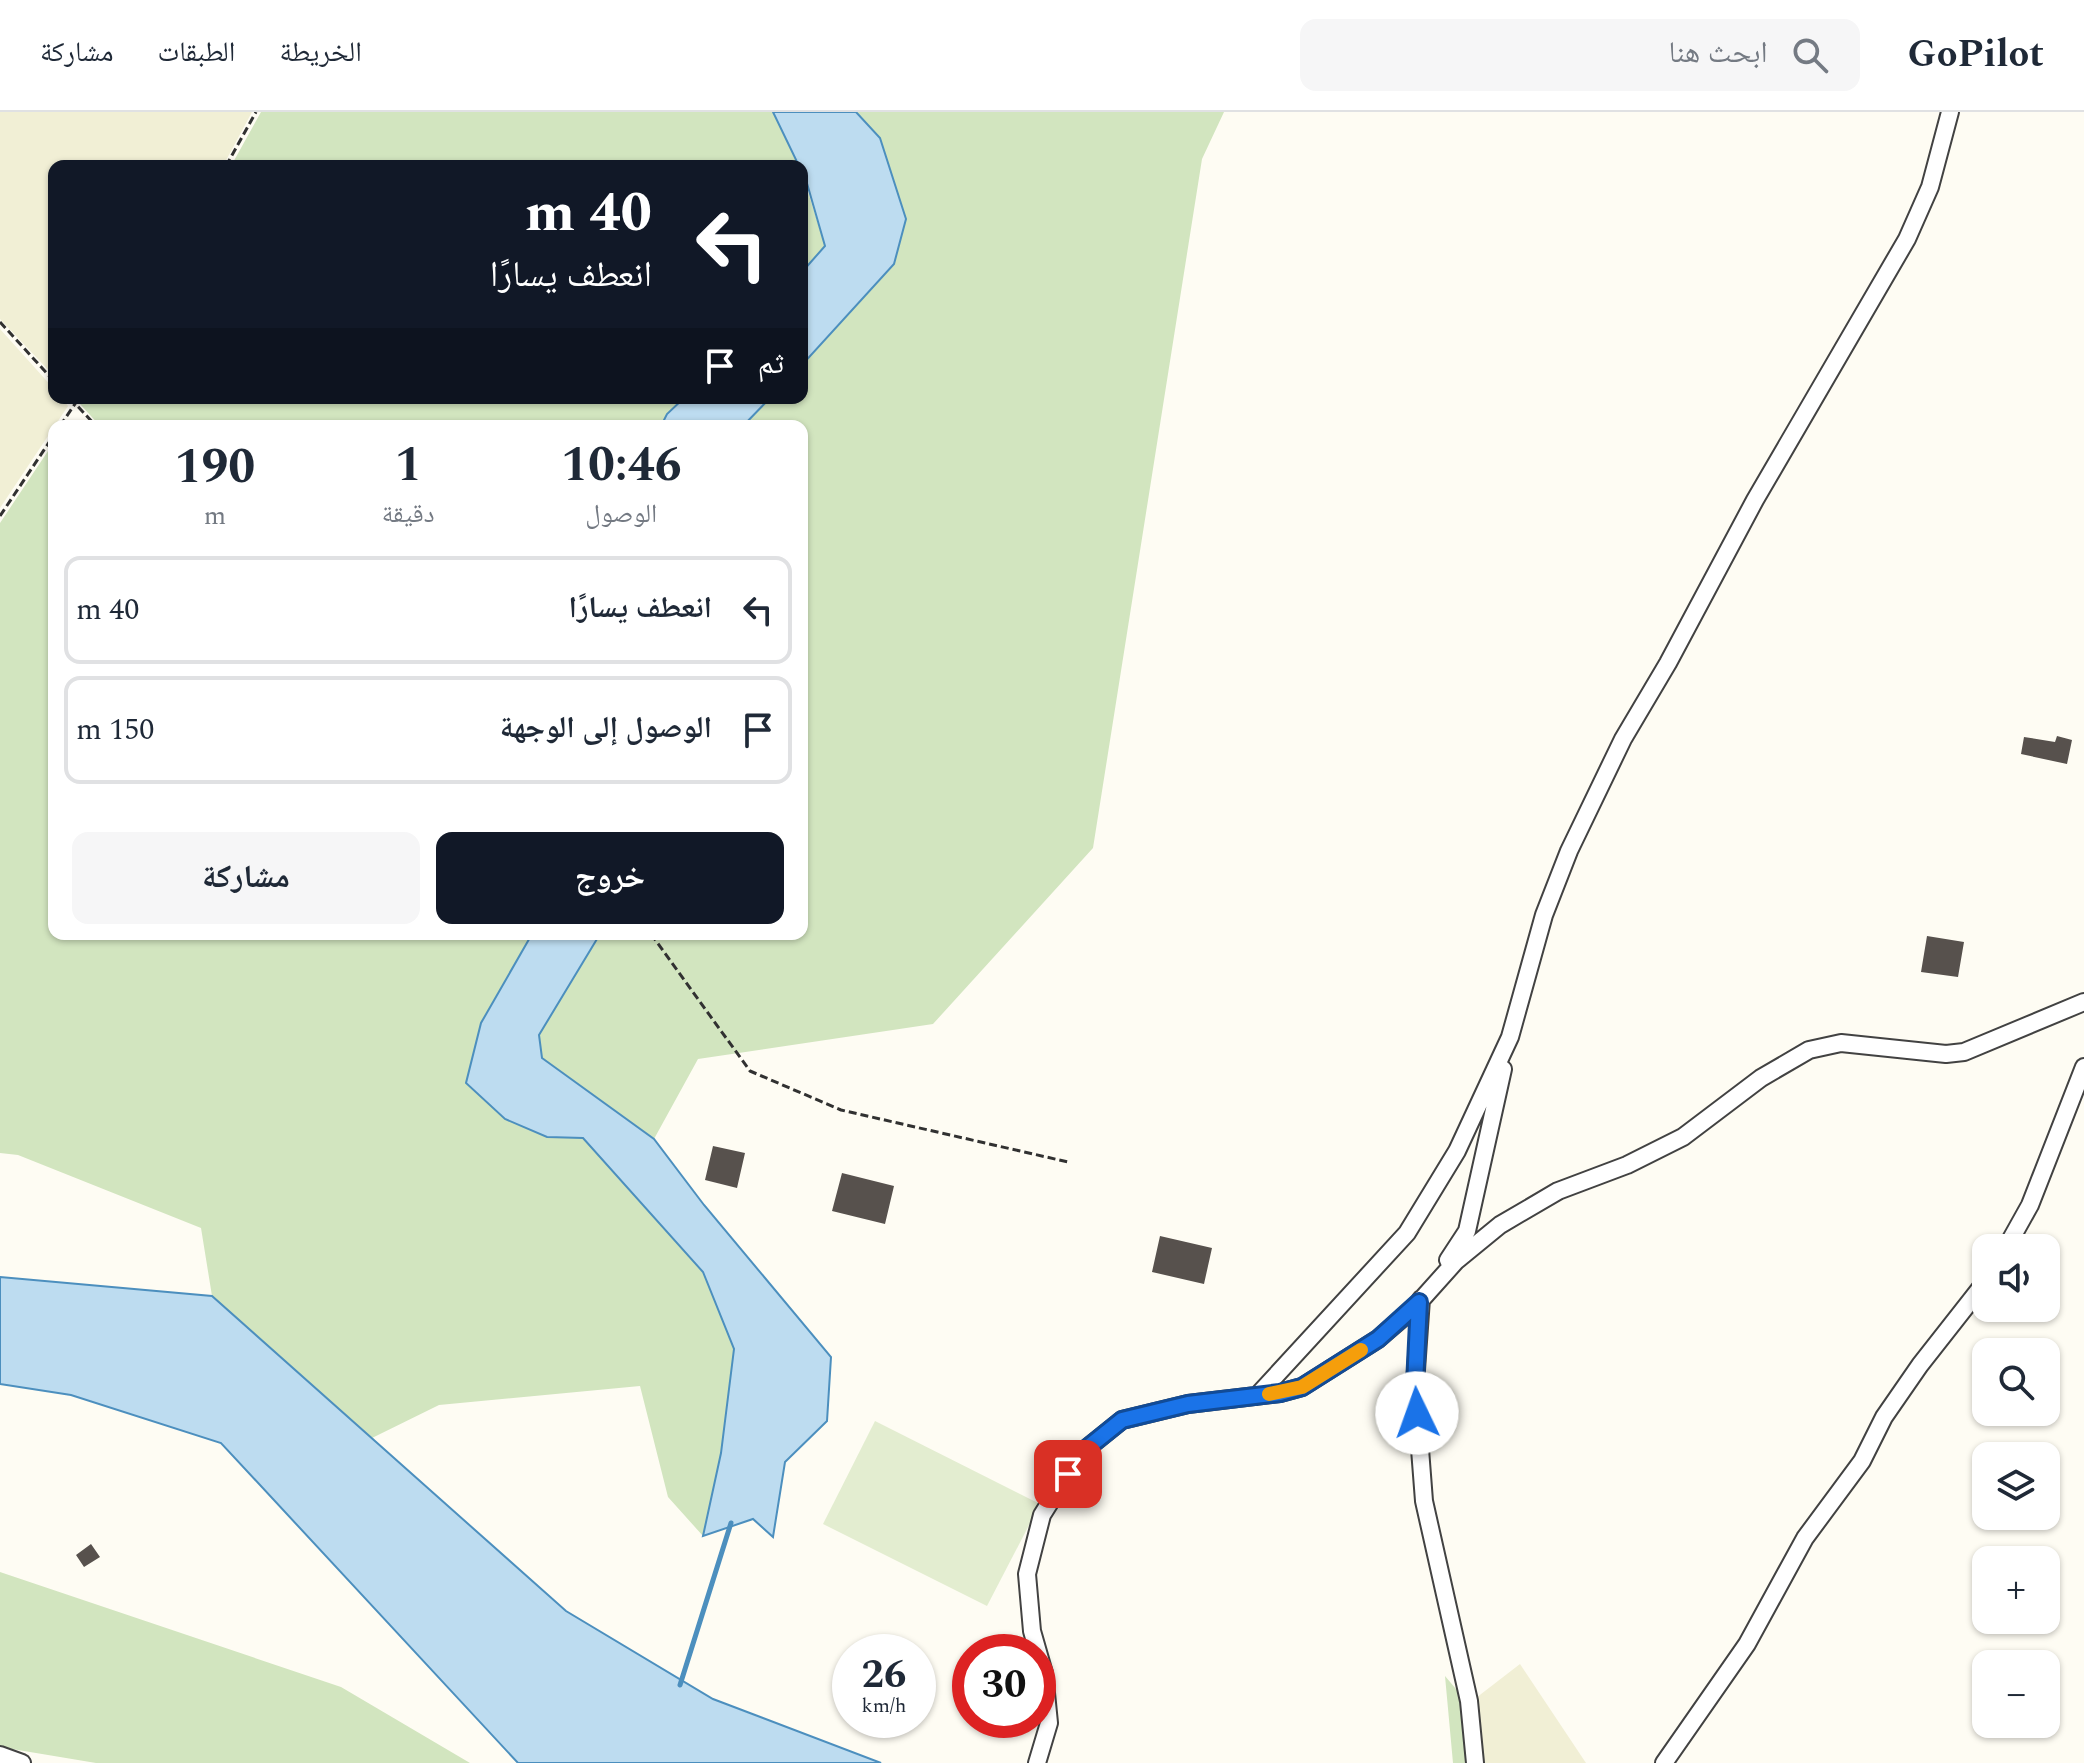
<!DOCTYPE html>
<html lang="ar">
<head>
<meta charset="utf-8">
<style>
  :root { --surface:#fff; --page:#f6f6f7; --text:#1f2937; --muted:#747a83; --line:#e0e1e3; --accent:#111827 }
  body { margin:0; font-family:Spectral,"Noto Naskh Arabic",serif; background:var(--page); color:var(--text); direction:rtl; height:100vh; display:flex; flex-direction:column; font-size:30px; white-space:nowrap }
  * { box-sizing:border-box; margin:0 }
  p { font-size:26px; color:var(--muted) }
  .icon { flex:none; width:44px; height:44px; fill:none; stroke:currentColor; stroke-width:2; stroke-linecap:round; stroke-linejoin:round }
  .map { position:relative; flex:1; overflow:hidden; direction:ltr }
  .side { position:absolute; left:48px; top:308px; width:760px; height:520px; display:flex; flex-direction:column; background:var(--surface); border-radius:16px; box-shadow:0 2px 6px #0004; direction:rtl }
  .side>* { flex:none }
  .guide { position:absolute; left:48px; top:48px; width:760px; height:244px; border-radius:16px; box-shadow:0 2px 6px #0004; direction:rtl; background:#111827; color:#fff; overflow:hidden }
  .controls { position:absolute; left:1972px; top:1122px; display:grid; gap:16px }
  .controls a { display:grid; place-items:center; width:88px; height:88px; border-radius:16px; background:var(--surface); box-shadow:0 2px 6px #0004; font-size:40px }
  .speed { position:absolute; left:832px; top:1522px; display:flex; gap:16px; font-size:40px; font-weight:700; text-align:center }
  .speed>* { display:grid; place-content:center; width:104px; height:104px; border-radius:50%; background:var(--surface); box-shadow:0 2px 6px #0004; line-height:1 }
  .speed small { font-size:20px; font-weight:400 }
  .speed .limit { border:12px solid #d22; background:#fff; color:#111 }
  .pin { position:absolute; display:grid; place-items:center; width:68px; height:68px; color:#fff; margin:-34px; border-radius:16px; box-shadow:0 4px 12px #0006 }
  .me { position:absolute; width:88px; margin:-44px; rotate:357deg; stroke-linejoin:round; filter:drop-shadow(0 0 6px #0008) }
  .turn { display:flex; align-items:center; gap:28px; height:168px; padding:0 24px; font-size:36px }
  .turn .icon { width:104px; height:104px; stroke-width:2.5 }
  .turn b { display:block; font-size:56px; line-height:68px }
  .then { display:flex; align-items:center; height:76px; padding:0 24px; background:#0003; gap:16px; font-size:30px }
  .eta { display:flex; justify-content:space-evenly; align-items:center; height:136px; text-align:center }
  .eta b { font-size:48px; font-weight:700; line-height:56px }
  .primary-button { display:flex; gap:16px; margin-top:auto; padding:16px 24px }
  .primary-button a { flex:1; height:92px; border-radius:16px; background:var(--accent); color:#fff; font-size:32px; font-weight:700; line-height:92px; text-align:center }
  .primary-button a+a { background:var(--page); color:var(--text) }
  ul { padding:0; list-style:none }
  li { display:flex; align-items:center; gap:24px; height:108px; margin:0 16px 12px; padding:0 8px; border:4px solid var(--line); border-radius:16px }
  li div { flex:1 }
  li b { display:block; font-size:30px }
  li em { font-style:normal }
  header { display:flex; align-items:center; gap:48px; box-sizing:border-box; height:112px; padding:0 40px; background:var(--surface); border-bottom:2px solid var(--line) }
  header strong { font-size:38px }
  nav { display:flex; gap:44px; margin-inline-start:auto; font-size:28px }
  .search { width:560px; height:72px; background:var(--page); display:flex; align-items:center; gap:20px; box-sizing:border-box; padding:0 28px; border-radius:16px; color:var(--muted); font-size:30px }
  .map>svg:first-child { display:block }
  .farmland { fill:#f1efd5 }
  .green { fill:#d2e5bf }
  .pitch { fill:#e3edd0 }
  .water { fill:#bddcf0; stroke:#4c8fbe; stroke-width:2 }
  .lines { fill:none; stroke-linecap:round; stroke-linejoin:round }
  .stream { stroke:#4c8fbe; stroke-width:5 }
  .building { fill:#57514d }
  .street-casing { stroke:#424242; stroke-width:20 }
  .path { stroke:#313131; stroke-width:3; stroke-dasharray:8 4; stroke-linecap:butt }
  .street { stroke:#fff; stroke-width:16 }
  .route-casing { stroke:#114b97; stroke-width:20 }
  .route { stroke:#1a73e8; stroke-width:14 }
  .slow { stroke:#f59e0b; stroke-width:14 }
</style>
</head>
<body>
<header>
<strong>GoPilot</strong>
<div class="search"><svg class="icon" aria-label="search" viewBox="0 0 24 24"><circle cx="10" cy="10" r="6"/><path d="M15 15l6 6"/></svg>ابحث هنا</div>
<nav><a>الخريطة</a><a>الطبقات</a><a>مشاركة</a></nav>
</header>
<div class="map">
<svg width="2084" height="1651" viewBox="0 0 2084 1651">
  <rect width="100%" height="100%" fill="#fefcf3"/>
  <path class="farmland" d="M0,0h252l-29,54h-169v210l-54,-57z
    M0,217l54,60v9h8l6,8 -68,102z
    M1520,1552l66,99h-107l-7,-62z"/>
  <path class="green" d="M261,0h512l26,54h-568z
    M856,0h368l-22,47 -109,689 -160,176 -235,35 -44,80 -112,-81 -3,-23 61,-101h202v-508h-59l27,-28h32v-33l92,-101 -14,-125z
    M802,61l23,73 -23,26z
    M84,286h600l-17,16 -6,12h-561l-20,-22z
    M54,330v492h478l-51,89 66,114h36l120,135 31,77 -13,104 -18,83 -35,-39 -28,-111 -201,19 -67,33 -160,-142 -11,-68 -183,-73 -18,-2v-630z
    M0,1460l341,115 129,76h-374l-96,-16z
    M1445,1564l22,26 6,61h-20z"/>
  <path class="pitch" d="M875,1309l165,83 -53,102 -164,-82z"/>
  <path class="water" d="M773,0h83l24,26 26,81 -12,45 -92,101v-93l23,-26 -23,-80h-3z
    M684,286h86l-27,28h-82l6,-12z
    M532,822h68l-61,101 3,23 112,81 50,66 127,152 -4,64 -42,41 -12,75 -20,-18 -50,17 18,-83 13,-104 -31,-77 -120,-134 -36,-1 -42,-18 -39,-36 15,-60z
    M0,1165l212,19 354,315 147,88 168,64h-363l-297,-320 -150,-48 -71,-11z"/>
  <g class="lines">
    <path class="stream" d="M680,1573l51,-162"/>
  </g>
  <path class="building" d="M2057,624l15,4 -5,24 -46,-10 3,-17 31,5z
    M1927,824l37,6 -6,35 -37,-5z
    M713,1034l32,7 -8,35 -32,-8z
    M842,1061l52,13 -9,38 -53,-13z
    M1160,1124l52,12 -8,36 -52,-12z
    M91,1432l9,13 -16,10 -8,-12z"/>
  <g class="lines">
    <defs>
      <path id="street" d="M2006,1136l24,-43 54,-138
        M1448,1148l19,-29 36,-162
        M1421,1187l-6,85 9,117 45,200 6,62
        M1257,1284l150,-163 50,-82 53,-114 34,-122 25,-64 54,-112 45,-76 87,-163 152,-261 23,-52 20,-75
        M0,1643l22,8
        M1037,1651l12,-40 -5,-50 -12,-42 -5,-57 15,-59 39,-62 41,-33 66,-16 92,-11 22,-6 76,-48 35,-30 43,-48 44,-36 58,-34 69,-26 56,-28 78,-59 48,-28 32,-7 105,11 18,-2 120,-50
        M1664,1651l83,-119 58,-106 57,-77 22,-44 36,-52 66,-84"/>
    </defs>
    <use href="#street" class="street-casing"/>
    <path class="path" d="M226,54l30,-54
      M0,210l54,59
      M70,286l26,28
      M60,314l19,-28
      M0,404l54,-81
      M651,822l99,137 91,39 227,52"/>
    <use href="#street" class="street"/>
  </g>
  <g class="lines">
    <defs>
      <path id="route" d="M1068,1362l13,-21 41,-33 66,-16 92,-11 22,-6 76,-48 41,-37 -4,82 2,29"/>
    </defs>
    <use href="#route" class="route-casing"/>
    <use href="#route" class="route"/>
    <path class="slow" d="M1269,1282l33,-7 59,-37"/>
  </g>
</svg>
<div class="controls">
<a><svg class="icon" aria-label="sound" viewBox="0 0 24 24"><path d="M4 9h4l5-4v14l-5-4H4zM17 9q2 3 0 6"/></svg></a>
<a><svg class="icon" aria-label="search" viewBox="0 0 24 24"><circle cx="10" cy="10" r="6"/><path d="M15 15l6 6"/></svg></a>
<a><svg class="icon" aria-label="layers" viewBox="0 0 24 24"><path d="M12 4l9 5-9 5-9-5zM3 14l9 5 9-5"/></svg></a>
<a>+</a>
<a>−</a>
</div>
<div class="speed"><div>26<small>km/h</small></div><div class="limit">30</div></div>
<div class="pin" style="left:1068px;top:1362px;background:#d93025"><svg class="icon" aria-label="arrive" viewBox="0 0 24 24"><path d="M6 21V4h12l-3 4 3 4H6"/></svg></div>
<svg class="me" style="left:1417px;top:1301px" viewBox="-20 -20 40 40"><circle r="19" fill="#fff"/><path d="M0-13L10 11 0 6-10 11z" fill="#1a73e8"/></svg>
<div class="guide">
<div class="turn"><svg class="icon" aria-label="left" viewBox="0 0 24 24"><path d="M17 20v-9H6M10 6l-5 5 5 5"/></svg><div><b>40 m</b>انعطف يسارًا</div></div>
<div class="then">ثم<svg class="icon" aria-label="arrive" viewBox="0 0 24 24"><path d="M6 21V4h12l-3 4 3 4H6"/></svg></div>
</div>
<section class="side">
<div class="eta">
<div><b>10:46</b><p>الوصول</p></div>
<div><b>1</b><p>دقيقة</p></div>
<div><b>190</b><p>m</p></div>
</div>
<ul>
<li><svg class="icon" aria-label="left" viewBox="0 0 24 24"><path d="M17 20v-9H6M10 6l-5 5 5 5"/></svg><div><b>انعطف يسارًا</b></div><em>40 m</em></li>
<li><svg class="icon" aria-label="arrive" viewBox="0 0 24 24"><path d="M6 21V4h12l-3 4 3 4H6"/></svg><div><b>الوصول إلى الوجهة</b></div><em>150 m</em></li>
</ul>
<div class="primary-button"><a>خروج</a><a>مشاركة</a></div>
</section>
</div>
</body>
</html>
